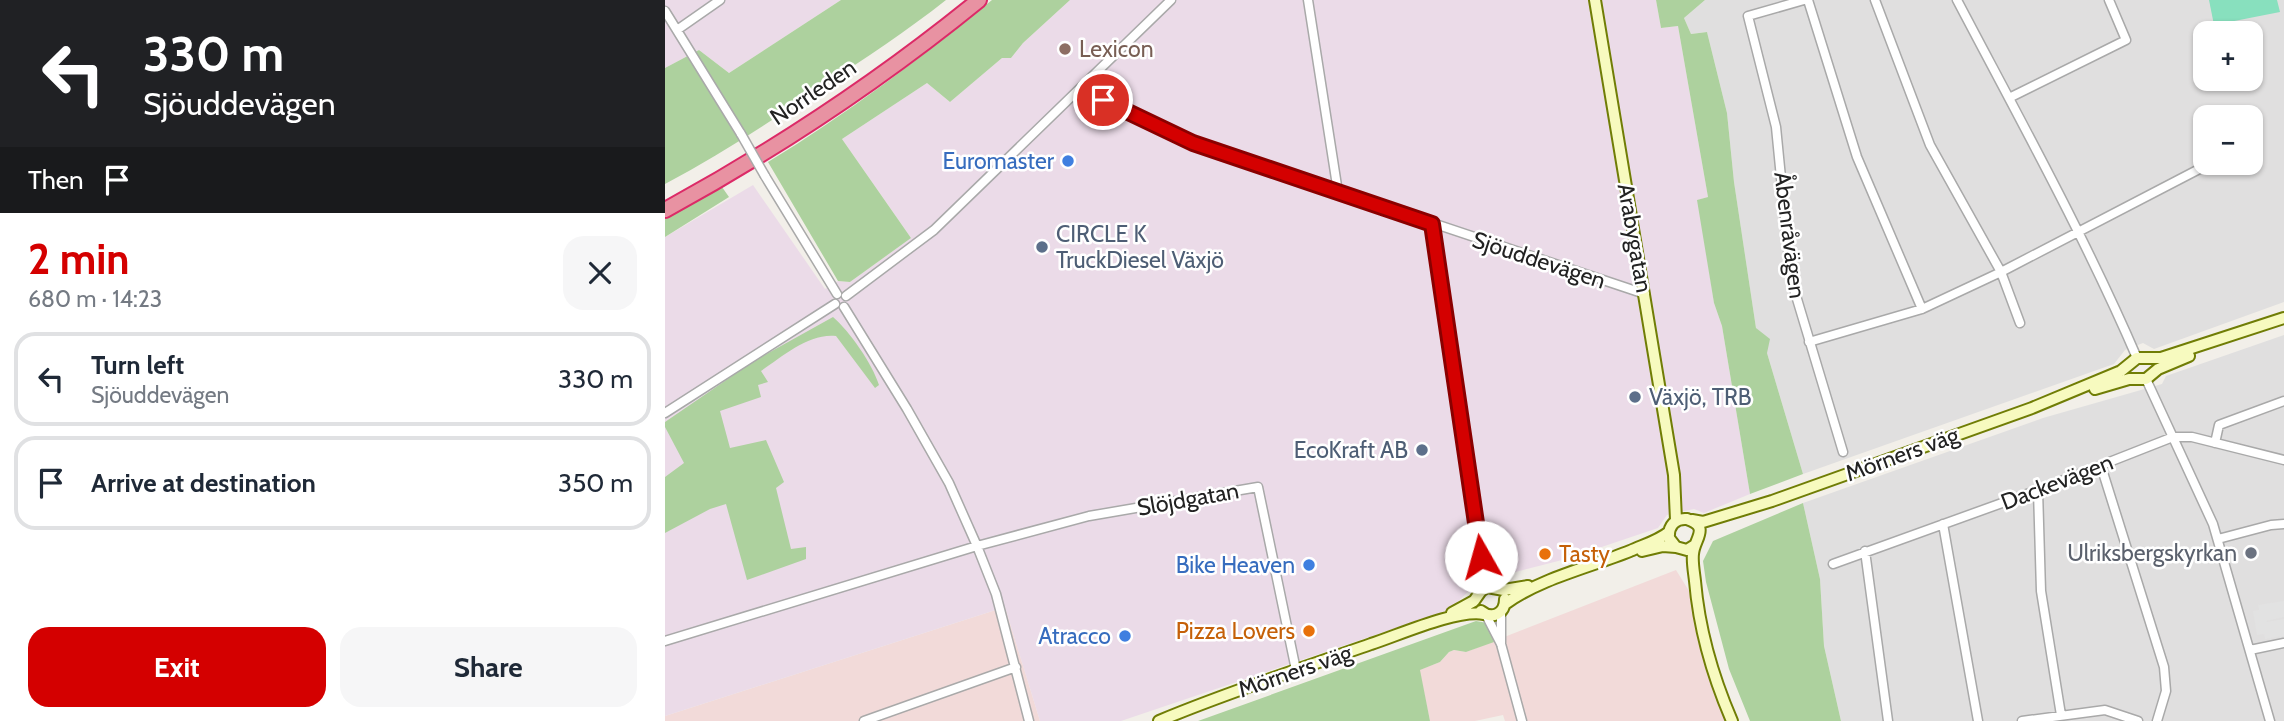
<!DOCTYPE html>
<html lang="en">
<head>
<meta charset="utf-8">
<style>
  :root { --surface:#fff; --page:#f6f6f7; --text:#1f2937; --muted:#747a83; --line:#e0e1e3; --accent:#d40000 }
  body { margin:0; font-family:Cabin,sans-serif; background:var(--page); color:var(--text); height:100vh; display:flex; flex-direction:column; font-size:26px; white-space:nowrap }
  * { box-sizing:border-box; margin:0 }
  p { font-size:23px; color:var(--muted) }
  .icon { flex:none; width:38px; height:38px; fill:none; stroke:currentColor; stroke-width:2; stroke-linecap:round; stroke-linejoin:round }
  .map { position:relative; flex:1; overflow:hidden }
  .details { display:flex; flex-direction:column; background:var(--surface); width:665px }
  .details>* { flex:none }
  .guide { background:#202124; color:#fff; overflow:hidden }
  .tools { position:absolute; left:1528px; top:21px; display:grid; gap:14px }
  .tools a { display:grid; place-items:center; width:70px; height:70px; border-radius:14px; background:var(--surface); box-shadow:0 2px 5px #0004; font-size:35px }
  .pin { position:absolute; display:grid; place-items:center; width:60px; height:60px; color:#fff; margin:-30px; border:4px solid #fff; border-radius:50%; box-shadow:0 2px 7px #0007 }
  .me { position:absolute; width:77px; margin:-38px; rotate:353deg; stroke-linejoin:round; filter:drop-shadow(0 0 5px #0008) }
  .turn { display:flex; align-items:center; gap:24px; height:147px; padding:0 28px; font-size:32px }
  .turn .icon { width:91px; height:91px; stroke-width:2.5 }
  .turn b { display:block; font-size:49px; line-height:60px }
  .then { display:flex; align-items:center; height:66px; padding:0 28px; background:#0003; gap:14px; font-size:26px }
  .round { display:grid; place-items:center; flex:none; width:74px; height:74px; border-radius:21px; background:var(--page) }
  .headline { display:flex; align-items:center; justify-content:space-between; height:119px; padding:0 28px }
  h1 { font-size:42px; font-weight:700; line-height:52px; color:var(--accent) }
  .button { display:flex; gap:14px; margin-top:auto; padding:14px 28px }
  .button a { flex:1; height:80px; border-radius:21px; background:var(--accent); color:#fff; font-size:28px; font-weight:700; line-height:80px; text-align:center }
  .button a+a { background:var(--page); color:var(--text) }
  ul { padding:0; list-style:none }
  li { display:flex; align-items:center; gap:21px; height:94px; margin:0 14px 10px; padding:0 14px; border:4px solid var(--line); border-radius:21px }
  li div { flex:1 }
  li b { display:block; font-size:26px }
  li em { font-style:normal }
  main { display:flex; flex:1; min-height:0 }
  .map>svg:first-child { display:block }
  .residential { fill:#e0dfdf; fill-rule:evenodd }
  .commercial { fill:#f2dad9 }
  .industrial { fill:#ebdbe8 }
  .forest { fill:#add19e }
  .pitch { fill:#88e0be }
  .parking { fill:#e2e2e2 }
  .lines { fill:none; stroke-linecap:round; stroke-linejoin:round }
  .street-casing { stroke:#a9a9a9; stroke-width:11 }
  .secondary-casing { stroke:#707d05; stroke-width:14 }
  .highway-casing { stroke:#dc2a67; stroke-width:18 }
  .street { stroke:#fff; stroke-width:8 }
  .secondary { stroke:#f7fabf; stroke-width:10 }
  .highway { stroke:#e892a2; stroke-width:14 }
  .street-bridge-casing { stroke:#a9a9a9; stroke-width:11; stroke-linecap:butt }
  .street-bridge { stroke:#fff; stroke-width:8 }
  .route-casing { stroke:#8a0000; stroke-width:18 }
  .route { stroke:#d40000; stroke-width:12 }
  .education-dot { fill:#8d6e63; stroke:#fff; stroke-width:2.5 }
  .shop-dot { fill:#3f7fe0; stroke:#fff; stroke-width:2.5 }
  .service-dot { fill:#5c6f8a; stroke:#fff; stroke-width:2.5 }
  .worship-dot { fill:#6b7280; stroke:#fff; stroke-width:2.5 }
  .food-dot { fill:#e8710a; stroke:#fff; stroke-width:2.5 }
  .labels { text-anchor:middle; stroke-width:5; stroke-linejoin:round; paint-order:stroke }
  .education-label { font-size:23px; fill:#785e54; stroke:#fff; text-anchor:start }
  .street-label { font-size:23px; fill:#222; stroke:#fff }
  .shop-label { font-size:23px; fill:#366cbe; stroke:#fff; text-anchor:end }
  .service-label { font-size:23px; fill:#4e5e75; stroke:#fff; text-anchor:start }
  .worship-label { font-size:23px; fill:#5b616d; stroke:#fff; text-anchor:end }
  .food-label { font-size:23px; fill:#c56008; stroke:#fff; text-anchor:start }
</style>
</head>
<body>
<main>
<section class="details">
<div class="guide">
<div class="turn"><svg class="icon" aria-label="left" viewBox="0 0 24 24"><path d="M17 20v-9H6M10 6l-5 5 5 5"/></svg><div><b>330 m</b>Sjöuddevägen</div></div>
<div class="then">Then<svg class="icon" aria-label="arrive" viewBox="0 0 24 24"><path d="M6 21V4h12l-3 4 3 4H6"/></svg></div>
</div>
<div class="headline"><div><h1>2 min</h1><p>680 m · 14:23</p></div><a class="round"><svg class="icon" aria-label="close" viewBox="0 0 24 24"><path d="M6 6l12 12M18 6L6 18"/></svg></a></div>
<ul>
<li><svg class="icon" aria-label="left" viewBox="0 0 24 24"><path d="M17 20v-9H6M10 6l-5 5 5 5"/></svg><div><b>Turn left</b><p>Sjöuddevägen</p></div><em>330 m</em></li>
<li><svg class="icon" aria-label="arrive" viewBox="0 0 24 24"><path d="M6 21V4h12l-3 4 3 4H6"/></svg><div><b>Arrive at destination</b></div><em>350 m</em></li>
</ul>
<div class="button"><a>Exit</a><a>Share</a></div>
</section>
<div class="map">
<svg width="1619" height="721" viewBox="0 0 1619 721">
  <rect width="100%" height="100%" fill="#f2efe9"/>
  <path class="residential" d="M1040,0h579v302l-130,47 -11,-6 -18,7 -11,14 -311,110 -36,-121 -11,-25 -22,-146 -7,-69 -20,-81 -16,2 -7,-16zM1540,33h46v46h-46zM1540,117h46v46h-46z
    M1619,335v386h-443l-17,-75 -4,-67 -17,-76 240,-85 119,-34 4,-8z"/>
  <path class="commercial" d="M1011,570l13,21 10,48 30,82h-224l-2,-6 -28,6h-45l-11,-51 21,-8 9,-10 5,-2 12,2z
    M340,607l35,114h-375v-5z"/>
  <path class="industrial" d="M0,0h176l-112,73 -30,-23 -34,18z
    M405,0h586l5,28 17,-2 30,171 -10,3 16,103 8,23 28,168 -46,19 -10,-4 -27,6 -9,13 -92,31 -70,18 -25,12 -22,21 -328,111h-81l-35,-114 -340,109v-479l88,-52 72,104 13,-8 12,1 61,-44 -69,-99 85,-56 23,19 52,-44h9l12,-15z"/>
  <path class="forest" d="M176,0h105c-39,31 -81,58 -122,86 -52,34 -104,69 -159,98v-116l34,-18 30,23z
    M327,0h78l-47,43 -12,15h-9l-52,44 -23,-19 -85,56 69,99 -61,44 -12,-1 -70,-119c79,-48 153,-104 224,-162z
    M991,0h49l-21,18 7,16 16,-2 20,81 7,69 22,146 14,11 -3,14 36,121 -53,20 -28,-168 -8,-23 -17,-103 11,-3 -30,-171 -17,2z
    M57,187l7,10 -64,40v-19z
    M168,317c17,15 39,46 46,68l-4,3 -39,-52c-27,-3 -53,20 -75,35l7,11 -10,3 3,12 -41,14 10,37 36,-8 18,42 -8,6 15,61 15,-2v12l-59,21 -21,-76 -16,5 -45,24v-56l19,-14 -19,-36v-5l89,-61z
    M1138,503l17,76 4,67 17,75h-91l-21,-52 -23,-87 -3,-21 10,-20z
    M811,621l11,2 7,19 -28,10 -12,-2 -5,2 -9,10 -20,8 10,51h-232z"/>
  <path class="pitch" d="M1544,0h68l3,12 -66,13z"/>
  <path class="parking" d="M1619,601v16l-18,4 1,1 17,-3v17l-19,3 -1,-5 -7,1 -4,-24 6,-1 -1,-5z"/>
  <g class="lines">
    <defs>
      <path id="street" d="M643,0l30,192
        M1139,0l-56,16 28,111 15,152 52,173
        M1143,0l49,157 65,152
        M1210,0l55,145 71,127 19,51
        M1292,0c62,118 127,235 180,358
        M0,11l76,123
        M12,30l43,-30
        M416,89l112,54 452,151
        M1344,98l117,-58 -17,-40
        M100,176l72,118
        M767,224l43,286 6,47v34
        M181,296l88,-66 237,-230
        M179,307l63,102 42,74 28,63 19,48 33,127
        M1144,342l113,-33 79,-37 206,-107
        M1481,379l67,145 57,197
        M0,413l170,-109
        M1550,443l4,-18 65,-24
        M1436,466l63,201 2,24 -9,30
        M1373,490l3,101 20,124
        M1278,524l35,197
        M1553,539l53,-14 13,-1
        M1200,551l23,170
        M1168,564l205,-74 135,-53h19l92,23
        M821,615l15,29 21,77
        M0,641l312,-95 112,-30 169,-29 38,183
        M836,644v-33
        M1585,650l34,-7
        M199,721l152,-54
        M1357,721l83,-11 33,11"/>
      <path id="secondary" d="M930,0l79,475 2,45
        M1430,389l34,-10h17l12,-10 31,-13
        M1027,520l11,2 69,-21 260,-93 89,-37 16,-13h24l123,-40
        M1030,545l-8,5 -11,-3 -7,-9c-1,-12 6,-20 18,-19 24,8 7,20 6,35 -1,8 1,18 2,27 4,47 18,96 37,140
        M977,551l21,-5 13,1
        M840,604c34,-25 85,-37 125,-53 13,-6 28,-10 39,-19
        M816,611c11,9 24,3 24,-12
        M787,613l22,-12 7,-10 6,-4 17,3 24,-4
        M494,721c69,-29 141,-52 212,-77 28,-9 85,-35 113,-30"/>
      <path id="highway" d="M0,210c110,-60 217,-131 314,-210"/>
    </defs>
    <use href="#street" class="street-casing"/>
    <use href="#secondary" class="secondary-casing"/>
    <use href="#highway" class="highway-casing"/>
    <use href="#street" class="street"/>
    <use href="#secondary" class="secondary"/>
    <use href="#highway" class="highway"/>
    <defs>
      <path id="street-bridge" d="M76,134l24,42"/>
    </defs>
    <use href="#street-bridge" class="street-bridge-casing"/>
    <use href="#street-bridge" class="street-bridge"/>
  </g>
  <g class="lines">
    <defs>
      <path id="route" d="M438,100l90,43 239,81 49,333"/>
    </defs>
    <use href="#route" class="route-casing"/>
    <use href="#route" class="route"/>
  </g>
  <circle class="education-dot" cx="400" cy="49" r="7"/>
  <g class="shop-dot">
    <circle cx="403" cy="161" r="7"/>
    <circle cx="644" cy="565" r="7"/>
    <circle cx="460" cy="636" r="7"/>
  </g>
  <g class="service-dot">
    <circle cx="377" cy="247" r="7"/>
    <circle cx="970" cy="397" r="7"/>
    <circle cx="757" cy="450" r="7"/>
  </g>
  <circle class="worship-dot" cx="1586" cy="553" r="7"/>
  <g class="food-dot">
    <circle cx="880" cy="554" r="7"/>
    <circle cx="644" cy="631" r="7"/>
  </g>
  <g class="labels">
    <g class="education-label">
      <text x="414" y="57">Lexicon</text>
    </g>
    <g class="street-label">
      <text transform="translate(148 92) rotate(-34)" y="8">Norrleden</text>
      <text transform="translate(1125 235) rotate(83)" y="8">Åbenråvägen</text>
      <text transform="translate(970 238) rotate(80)" y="8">Arabygatan</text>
      <text transform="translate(874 260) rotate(18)" y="8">Sjöuddevägen</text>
      <text transform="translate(1237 454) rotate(-20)" y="8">Mörners väg</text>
      <text transform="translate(1392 482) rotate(-21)" y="8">Dackevägen</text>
      <text transform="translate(523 499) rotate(-10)" y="8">Slöjdgatan</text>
      <text transform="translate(630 671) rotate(-19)" y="8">Mörners väg</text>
    </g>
    <g class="shop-label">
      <text x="389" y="169">Euromaster</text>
      <text x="630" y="573">Bike Heaven</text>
      <text x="446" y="644">Atracco</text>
    </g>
    <g class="service-label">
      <text x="391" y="242">CIRCLE K<tspan x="391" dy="26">TruckDiesel Växjö</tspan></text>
      <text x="984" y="405">Växjö, TRB</text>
      <text x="743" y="458" text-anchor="end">EcoKraft AB</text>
    </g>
    <g class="worship-label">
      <text x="1572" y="561">Ulriksbergskyrkan</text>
    </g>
    <g class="food-label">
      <text x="894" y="562">Tasty</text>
      <text x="630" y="639" text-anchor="end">Pizza Lovers</text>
    </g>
  </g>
</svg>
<div class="tools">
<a>+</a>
<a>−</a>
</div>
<div class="pin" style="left:438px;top:100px;background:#d93025"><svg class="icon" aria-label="arrive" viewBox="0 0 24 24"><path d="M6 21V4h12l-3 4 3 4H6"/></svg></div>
<svg class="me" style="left:816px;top:557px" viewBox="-20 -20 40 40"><circle r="19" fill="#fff"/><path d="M0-13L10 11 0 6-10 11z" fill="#d40000"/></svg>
</div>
</main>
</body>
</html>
